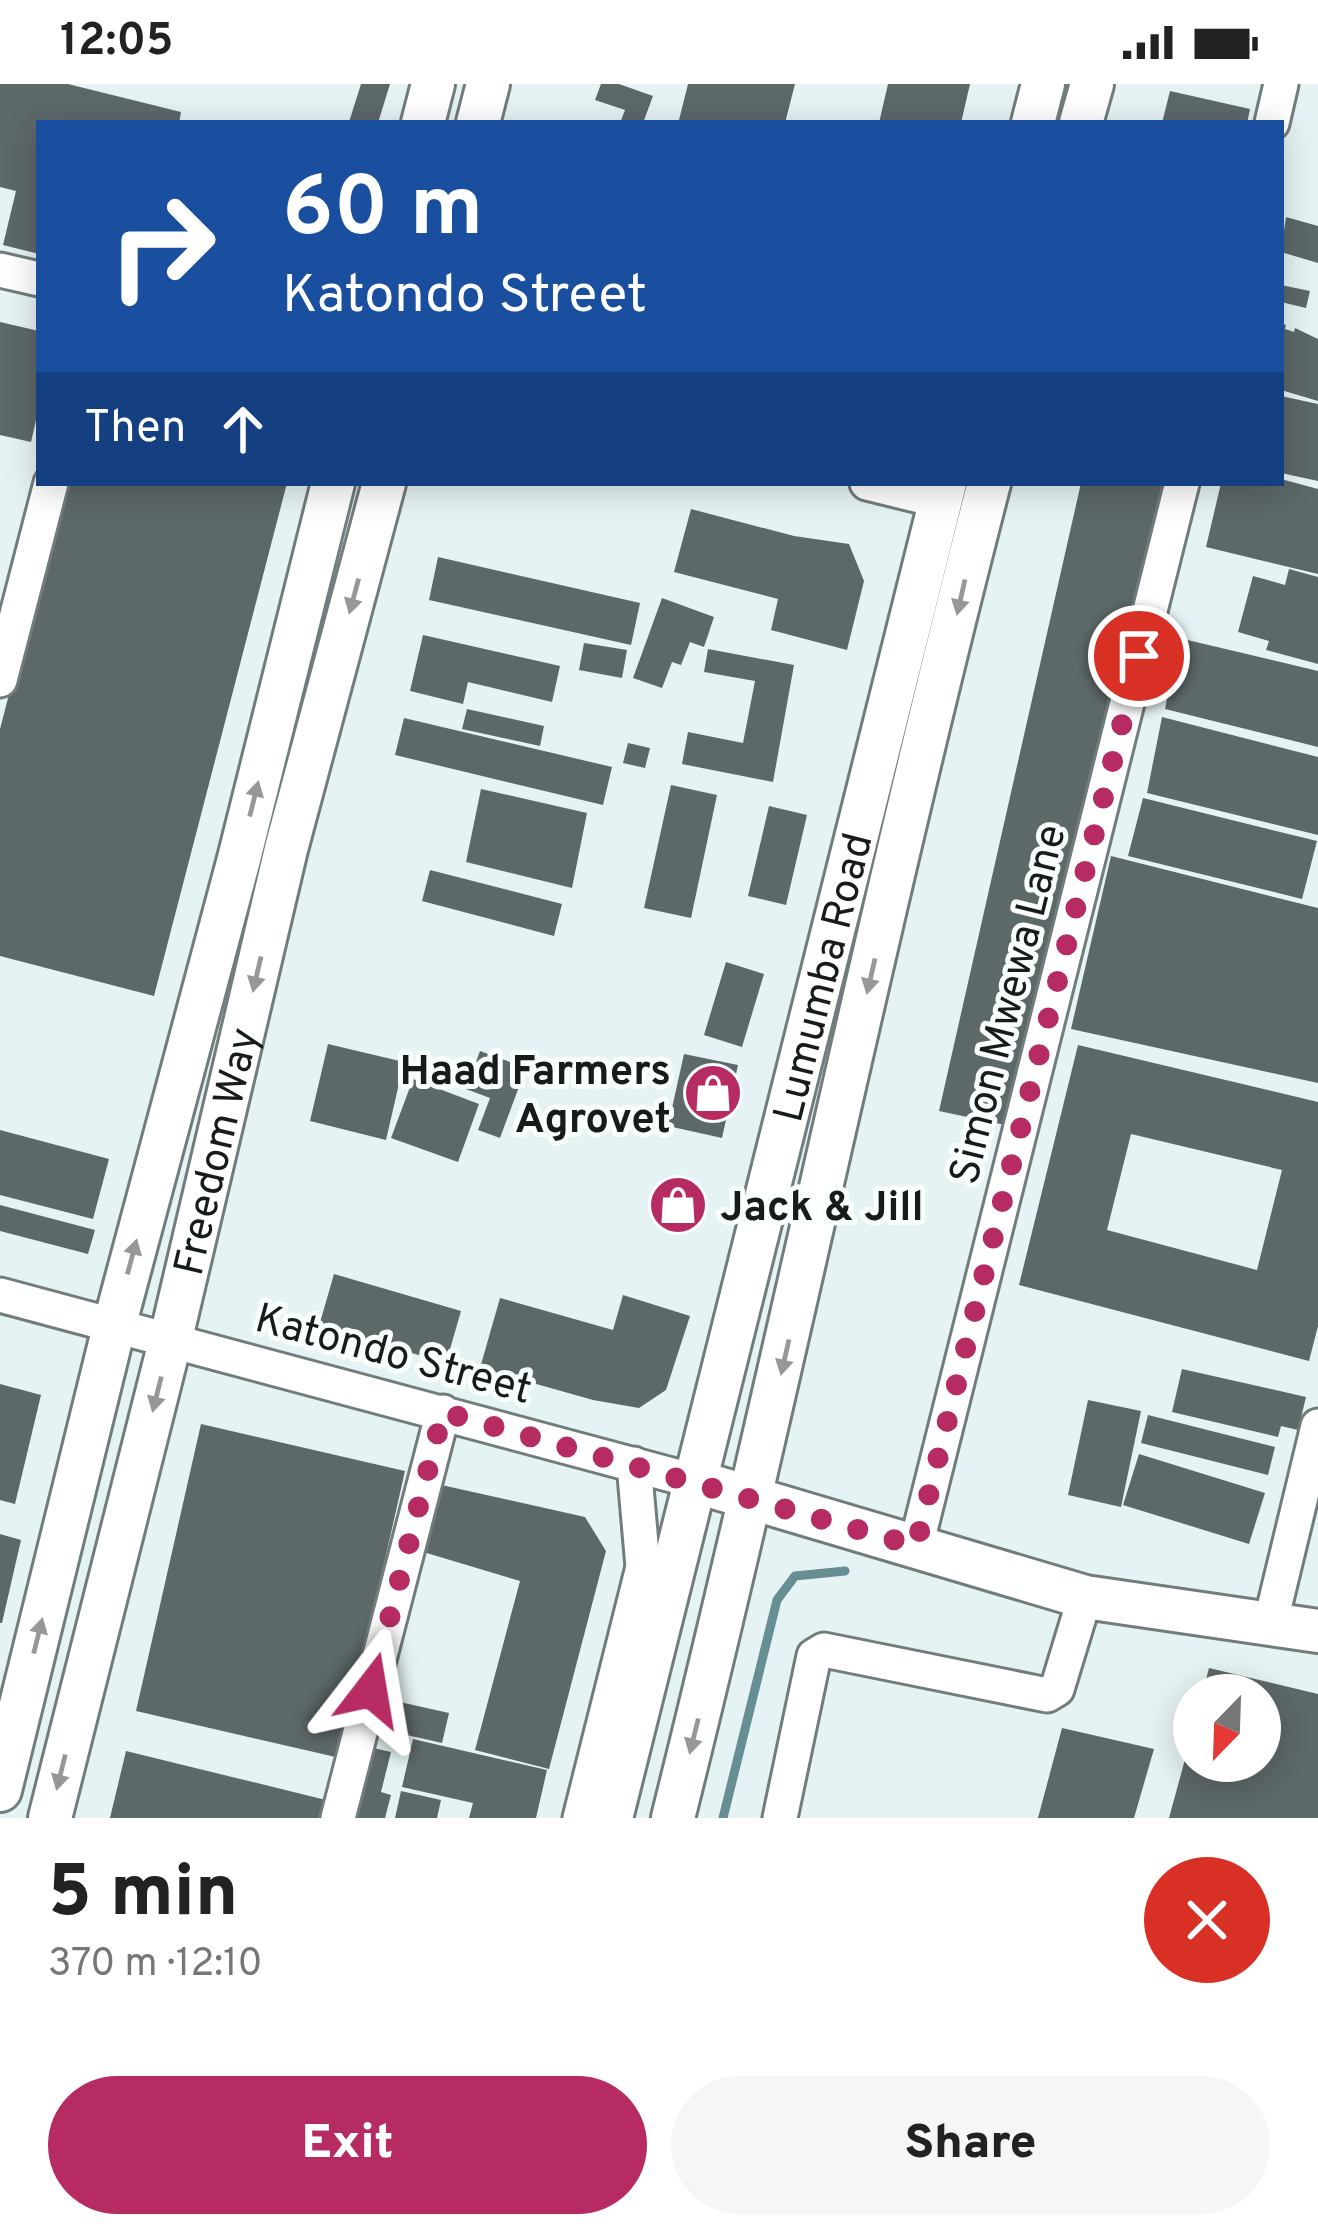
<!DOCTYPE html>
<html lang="en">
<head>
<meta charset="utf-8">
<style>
  :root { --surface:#fff; --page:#f6f6f6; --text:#222; --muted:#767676; --accent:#b72b63 }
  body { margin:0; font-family:Overpass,sans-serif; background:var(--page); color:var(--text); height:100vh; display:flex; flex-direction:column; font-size:45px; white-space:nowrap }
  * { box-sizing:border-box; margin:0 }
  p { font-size:39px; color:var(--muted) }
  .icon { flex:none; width:66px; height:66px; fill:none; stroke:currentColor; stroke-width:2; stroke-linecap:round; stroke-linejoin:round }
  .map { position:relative; height:1734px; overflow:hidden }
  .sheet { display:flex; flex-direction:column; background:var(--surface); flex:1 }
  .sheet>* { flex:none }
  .top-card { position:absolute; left:36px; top:36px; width:1248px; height:366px; border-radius:0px; box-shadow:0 6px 30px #0003; background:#1a4fa0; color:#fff; overflow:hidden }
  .needle { width:78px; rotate:203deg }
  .buttons { position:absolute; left:1173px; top:1590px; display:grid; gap:24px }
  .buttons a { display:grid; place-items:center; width:108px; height:108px; border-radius:50%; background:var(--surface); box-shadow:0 6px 30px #0003; font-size:60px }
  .pin { position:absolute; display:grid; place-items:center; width:102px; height:102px; color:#fff; margin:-51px; border:6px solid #fff; border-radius:50%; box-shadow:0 3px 12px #0007 }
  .me { position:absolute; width:132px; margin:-66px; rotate:14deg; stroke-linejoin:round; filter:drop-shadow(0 0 9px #0008) }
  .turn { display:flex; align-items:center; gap:42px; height:252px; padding:0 48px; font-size:54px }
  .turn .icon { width:156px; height:156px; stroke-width:2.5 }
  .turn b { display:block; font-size:84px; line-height:102px }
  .then { display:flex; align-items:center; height:114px; padding:0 48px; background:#0003; gap:24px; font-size:45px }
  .round { display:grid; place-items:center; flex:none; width:126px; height:126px; border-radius:63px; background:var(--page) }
  .overview { display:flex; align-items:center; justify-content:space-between; height:204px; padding:0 48px }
  h1 { font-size:72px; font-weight:800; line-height:90px }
  .primary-button { display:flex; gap:24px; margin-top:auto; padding:24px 48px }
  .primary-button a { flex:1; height:138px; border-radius:72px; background:var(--accent); color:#fff; font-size:48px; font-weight:800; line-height:138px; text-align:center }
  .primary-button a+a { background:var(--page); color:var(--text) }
  .status { display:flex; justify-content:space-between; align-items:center; height:84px; padding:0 60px; background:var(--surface); direction:ltr }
  .status svg { height:33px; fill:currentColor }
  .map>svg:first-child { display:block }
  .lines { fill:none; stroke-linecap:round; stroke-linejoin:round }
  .stream { stroke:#678e92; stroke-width:9 }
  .building { fill:#5d6869; fill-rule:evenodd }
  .minor-casing { stroke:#717c7d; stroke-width:39 }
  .major-casing { stroke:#717c7d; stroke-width:48 }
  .minor { stroke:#fff; stroke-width:33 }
  .major { stroke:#fff; stroke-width:42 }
  .oneway { fill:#969898 }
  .route { stroke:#b72b63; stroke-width:21; stroke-dasharray:0 37.8 }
  .labels { text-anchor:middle; stroke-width:10; stroke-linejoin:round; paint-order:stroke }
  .street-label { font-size:42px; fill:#161b1b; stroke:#f9feff }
  .poi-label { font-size:42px; font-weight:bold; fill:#161b1b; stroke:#f9feff; text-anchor:end }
</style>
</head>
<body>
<div class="status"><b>12:05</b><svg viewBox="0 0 49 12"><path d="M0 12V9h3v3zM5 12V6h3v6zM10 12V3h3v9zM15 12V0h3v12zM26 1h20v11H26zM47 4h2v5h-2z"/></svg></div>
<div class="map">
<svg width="1318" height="1734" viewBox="0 0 1318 1734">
  <rect width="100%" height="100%" fill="#e6f3f4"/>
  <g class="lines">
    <path class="stream" d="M723,1734l54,-218 18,-24 50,-5"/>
  </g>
  <path class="building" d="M0,0h68l113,28 -2,11h-140v131l-36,-9 13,-54 -16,-4z
    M361,0h29l-12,39 -29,-1z
    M601,0h18l34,12 -10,27h-23l5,-13 -30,-10z
    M688,0h107l-10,39h-97l-9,-3z
    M888,0h82l-9,39h-82z
    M1170,7l80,18 -3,14h-85z
    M1286,133l32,9v37l-37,-11z
    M1281,201l29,6 -4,17 -25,-6z
    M0,238l39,9v76l-8,35 -31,-7z
    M1281,239l5,2 -1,4 9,3 1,-4 23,11v62l-37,-11z
    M1281,312l37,8v77l-37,-8z
    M1281,395l37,10v85l-112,-27 15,-64h60z
    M64,399h223l-133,513 -154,-40v-227z
    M1081,399h84l-146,645 -80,-17z
    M691,425l103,27 55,8 15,37 -17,69 -76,-20 7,-31 -104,-27z
    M438,473l202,46 -9,42 -202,-45z
    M1289,485l29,8v87l-52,-14 3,-9 -31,-9 15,-56 32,9z
    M662,514l52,19 -10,30 -14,-5 -9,23 -9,-3 -10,26 -29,-10z
    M423,551l137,31 -8,36 -84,-20 -5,22 -53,-13z
    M1179,554l139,33v76l-153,-38z
    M584,559l43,7 -5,28 -43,-8z
    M708,565l86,16 -21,117 -91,-18 6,-32 55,11 12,-62 -51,-9z
    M467,625l77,17 -4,20 -78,-17z
    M1162,633l156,40v78l-171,-42z
    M404,634l208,49 -9,38 -208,-50z
    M628,659l22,5 -5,20 -22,-5z
    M671,701l46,10 -26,123 -47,-10z
    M481,705l106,24 -15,75 -106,-26z
    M1143,714l174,43 -15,58 -174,-43z
    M769,722l38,9 -21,90 -38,-9z
    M1111,772l207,52v175l-247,-54z
    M430,786l132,34 -8,32 -132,-35z
    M726,878l38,12 -22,73 -38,-12z
    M328,960l76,18 -18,78 -76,-19z
    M1078,961l240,57v224l-9,35 -290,-76zM1131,1050l151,36 -25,100 -150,-40z
    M480,967l46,17 -26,70 -22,-8 12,-32 -24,-9z
    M684,970l54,11 -16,73 -54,-12z
    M413,995l66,25 -21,58 -67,-24z
    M0,1046l109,29 -16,60 -93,-24z
    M0,1121l95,25 -7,24 -88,-23z
    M334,1190l127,37 -15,52 -127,-37z
    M623,1211l67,21 -24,74 -27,18 -46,-8 -113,-32 20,-70 113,32z
    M1182,1285l124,28 -8,33 -17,-4 -3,11 -106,-25z
    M0,1300l41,11 -26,109 -15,-4z
    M1088,1316l53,11 -20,96 -53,-12z
    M1148,1331l127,32 -7,28 -127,-32z
    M201,1340l204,47 -65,287 -204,-47z
    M1139,1370l126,39 -16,51 -126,-39z
    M437,1400l148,33 21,34 -57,218 -74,-19 45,-169 -100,-30z
    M0,1450l21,6 -19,83h-2z
    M1209,1584l109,26v124h-149l24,-88 1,31h66v-66h-58z
    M373,1612l76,17 -7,30 -75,-17z
    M1062,1644l92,21 -20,69h-96z
    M413,1655l134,31 -11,48h-67l4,-15 -71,-16z
    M369,1663l22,5 -10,40 10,3 -6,23h-33z
    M126,1667l204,50 -4,17h-216z
    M401,1707l40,9 -4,18h-42z"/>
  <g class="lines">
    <defs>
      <path id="minor" d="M1272,39l9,-39
        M0,186l39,9
        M867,399l73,18
        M0,596l51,-197
        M0,1211l694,186
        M916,1462l266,-1063
        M1270,1541l48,-199
        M338,1734l105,-406
        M580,1734l63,-251 -9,-103
        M780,1734l34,-162 10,-6 223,45 10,-6 28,-92"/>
      <g id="major">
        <path d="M423,39l10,-39"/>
        <path d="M478,39l10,-39"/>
        <path d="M1033,39l10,-39"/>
        <path d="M1081,39l11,-39"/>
        <path d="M694,1397l391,116 233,34"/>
        <path d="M0,1706l115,-467 124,-464 94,-376"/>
        <path id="s1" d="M50,1734l121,-480 115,-489 98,-366"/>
        <path id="s2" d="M611,1734l334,-1335"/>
        <path d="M673,1734c111,-444 201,-892 316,-1335"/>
      </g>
    </defs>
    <use href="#minor" class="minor-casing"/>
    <use href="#major" class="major-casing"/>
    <use href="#minor" class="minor"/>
    <use href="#major" class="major"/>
  </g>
  <defs><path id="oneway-solid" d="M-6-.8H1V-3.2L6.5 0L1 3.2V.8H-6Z" transform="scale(3)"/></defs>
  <g class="oneway">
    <use href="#oneway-solid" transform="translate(354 512) rotate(105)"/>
    <use href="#oneway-solid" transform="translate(961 513) rotate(103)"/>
    <use href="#oneway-solid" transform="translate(254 715) rotate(-76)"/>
    <use href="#oneway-solid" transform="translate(257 890) rotate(103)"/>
    <use href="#oneway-solid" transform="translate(871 892) rotate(103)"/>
    <use href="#oneway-solid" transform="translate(132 1173) rotate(-75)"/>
    <use href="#oneway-solid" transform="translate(785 1273) rotate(103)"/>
    <use href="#oneway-solid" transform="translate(157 1310) rotate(104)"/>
    <use href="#oneway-solid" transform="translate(38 1552) rotate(-76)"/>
    <use href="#oneway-solid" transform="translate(694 1652) rotate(104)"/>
    <use href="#oneway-solid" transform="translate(61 1688) rotate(104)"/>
  </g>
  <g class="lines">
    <path class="route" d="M371,1606l72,-278 473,134 223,-890"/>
  </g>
  <defs>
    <symbol id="shop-disc" viewBox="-11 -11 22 22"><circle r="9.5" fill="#b72b63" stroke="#f9feff"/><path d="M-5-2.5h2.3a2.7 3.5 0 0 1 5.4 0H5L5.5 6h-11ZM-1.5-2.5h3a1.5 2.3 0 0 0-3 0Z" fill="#fff"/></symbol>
  </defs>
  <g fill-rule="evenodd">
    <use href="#shop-disc" x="680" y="976" width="66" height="66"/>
    <use href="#shop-disc" x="645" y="1088" width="66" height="66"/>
  </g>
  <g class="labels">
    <g class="street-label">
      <text dy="15" stroke="none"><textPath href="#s2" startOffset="867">Lumumba Road</textPath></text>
      <text transform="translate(1006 920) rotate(-76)" y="15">Simon Mwewa Lane</text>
      <text dy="15" stroke="none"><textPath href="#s1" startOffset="687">Freedom Way</textPath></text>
      <text transform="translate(394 1268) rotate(15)" y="15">Katondo Street</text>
    </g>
    <g class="poi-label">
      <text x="671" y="1000">Haad Farmers<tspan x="671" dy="48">Agrovet</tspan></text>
      <text x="720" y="1136" text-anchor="start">Jack &amp; Jill</text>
    </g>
  </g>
</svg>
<div class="buttons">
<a><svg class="needle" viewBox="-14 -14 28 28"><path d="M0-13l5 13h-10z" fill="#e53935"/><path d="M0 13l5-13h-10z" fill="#767676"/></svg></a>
</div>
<div class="pin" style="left:1139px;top:572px;background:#d93025"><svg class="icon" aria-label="arrive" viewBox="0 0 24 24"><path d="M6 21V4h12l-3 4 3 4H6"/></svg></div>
<svg class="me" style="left:371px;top:1606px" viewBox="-20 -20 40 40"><path d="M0-17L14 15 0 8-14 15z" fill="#b72b63" stroke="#fff" stroke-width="4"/></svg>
<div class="top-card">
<div class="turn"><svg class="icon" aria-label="right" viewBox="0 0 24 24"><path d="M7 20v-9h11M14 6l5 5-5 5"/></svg><div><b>60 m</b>Katondo Street</div></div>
<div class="then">Then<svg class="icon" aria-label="ahead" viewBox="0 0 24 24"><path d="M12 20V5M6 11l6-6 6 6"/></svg></div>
</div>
</div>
<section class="sheet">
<div class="overview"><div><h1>5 min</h1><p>370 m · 12:10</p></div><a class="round" style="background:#d93025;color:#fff"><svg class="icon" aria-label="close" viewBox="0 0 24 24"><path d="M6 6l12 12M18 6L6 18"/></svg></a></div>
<div class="primary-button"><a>Exit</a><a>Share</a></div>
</section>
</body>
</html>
